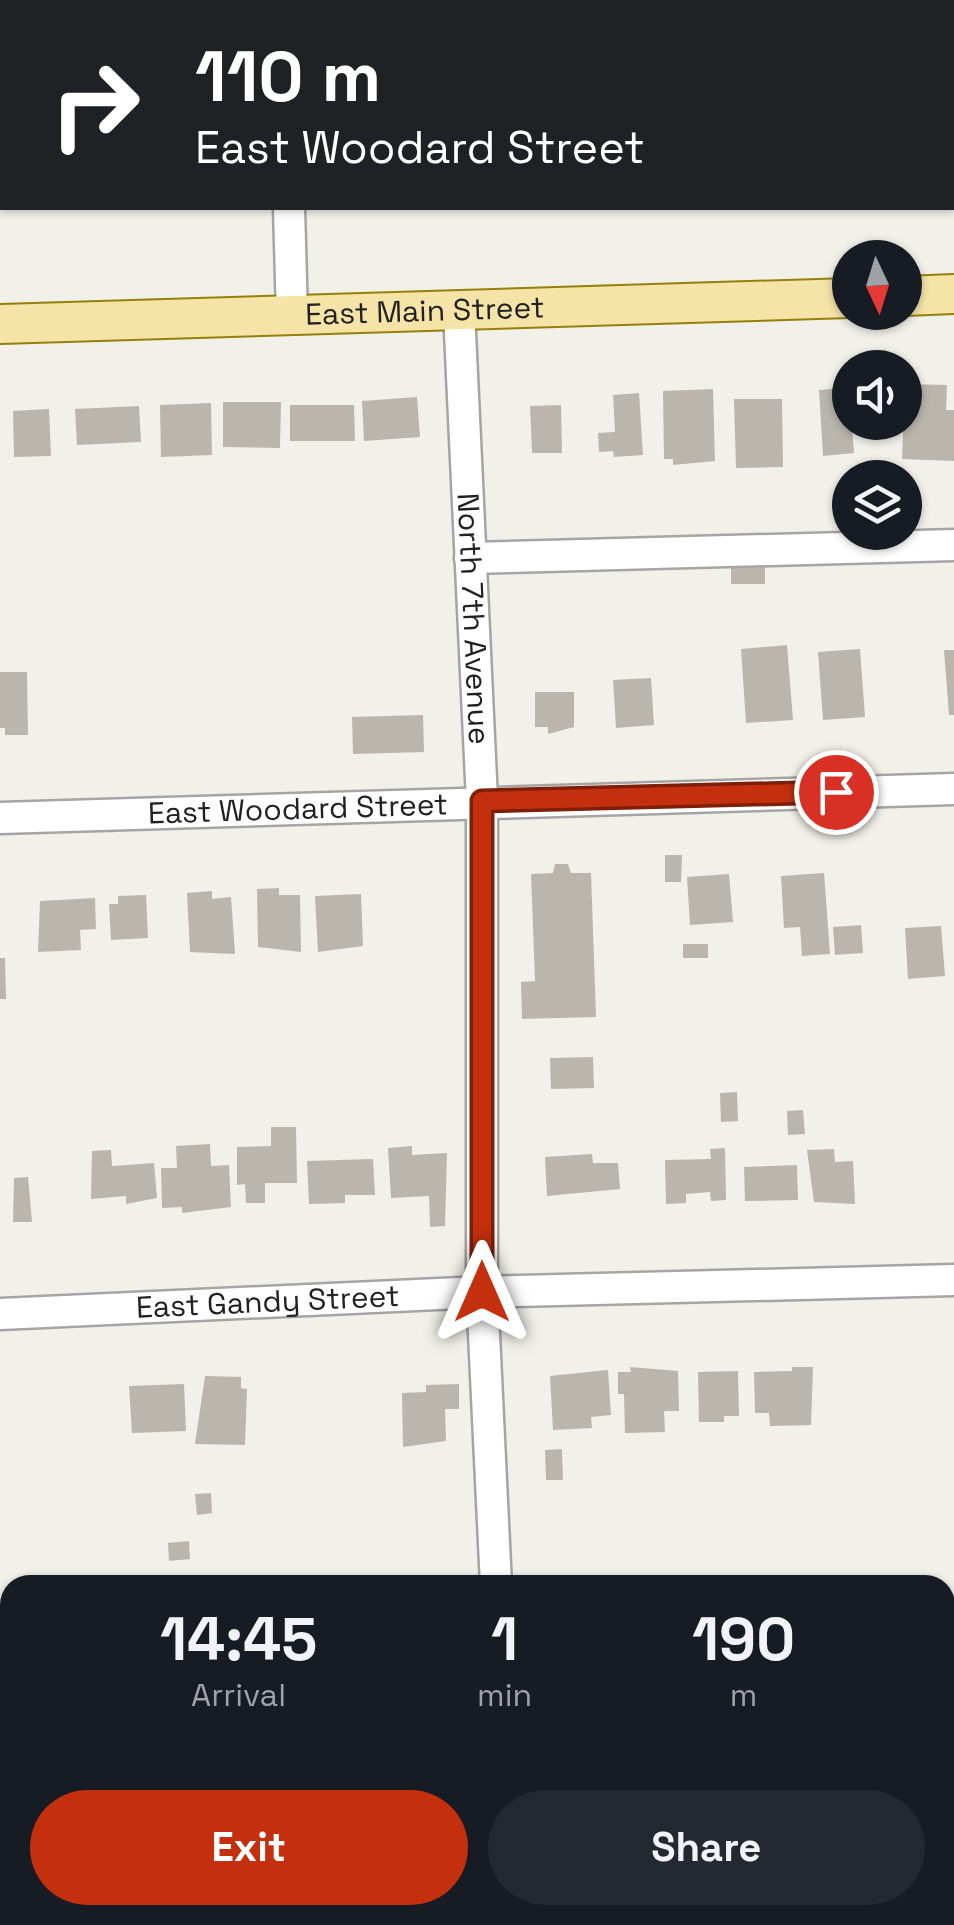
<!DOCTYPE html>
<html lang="en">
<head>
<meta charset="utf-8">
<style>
  :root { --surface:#171b24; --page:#242831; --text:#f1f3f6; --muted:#9ea1a6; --accent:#c4300e }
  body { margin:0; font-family:"Space Grotesk",sans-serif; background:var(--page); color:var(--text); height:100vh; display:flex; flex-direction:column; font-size:38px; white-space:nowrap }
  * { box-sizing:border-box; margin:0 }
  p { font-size:32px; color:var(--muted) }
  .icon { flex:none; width:55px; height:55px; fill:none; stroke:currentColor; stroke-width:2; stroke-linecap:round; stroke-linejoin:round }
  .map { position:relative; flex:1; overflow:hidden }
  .side { position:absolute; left:0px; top:1575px; width:955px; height:350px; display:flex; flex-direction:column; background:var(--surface); border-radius:30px 30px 0 0; box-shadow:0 2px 8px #0004 }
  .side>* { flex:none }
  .guide { position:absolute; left:0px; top:0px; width:955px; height:210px; box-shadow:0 2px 8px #0004; background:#202124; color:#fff; overflow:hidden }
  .needle { width:65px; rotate:176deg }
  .fabs { position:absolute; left:832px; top:240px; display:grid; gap:20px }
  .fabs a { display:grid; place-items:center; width:90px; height:90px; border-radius:50%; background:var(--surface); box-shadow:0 2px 8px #0004; font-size:50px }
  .pin { position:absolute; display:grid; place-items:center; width:85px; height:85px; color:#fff; margin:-42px; border:5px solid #fff; border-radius:50%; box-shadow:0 2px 10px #0007 }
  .me { position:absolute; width:110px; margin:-55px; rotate:0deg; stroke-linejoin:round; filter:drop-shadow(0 0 8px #0008) }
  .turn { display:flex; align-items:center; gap:35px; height:210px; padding:0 30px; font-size:45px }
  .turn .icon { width:130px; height:130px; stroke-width:2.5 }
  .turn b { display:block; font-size:70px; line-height:85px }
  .eta { display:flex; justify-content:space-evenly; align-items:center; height:170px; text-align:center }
  .eta b { font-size:60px; font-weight:800; line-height:70px }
  .cta { display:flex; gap:20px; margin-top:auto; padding:20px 30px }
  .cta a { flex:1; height:115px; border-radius:60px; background:var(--accent); color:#fff; font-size:40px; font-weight:800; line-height:115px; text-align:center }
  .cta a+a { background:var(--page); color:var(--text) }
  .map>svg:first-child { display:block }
  .building { fill:#bab6ae }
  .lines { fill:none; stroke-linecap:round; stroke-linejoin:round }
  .minor-casing { stroke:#a5a5a5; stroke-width:35 }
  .major-casing { stroke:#94800b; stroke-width:42 }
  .minor { stroke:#fff; stroke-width:30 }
  .major { stroke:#f6e3a8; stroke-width:38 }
  .route-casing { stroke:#7f1f09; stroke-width:25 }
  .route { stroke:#c4300e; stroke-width:18 }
  .labels { text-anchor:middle; stroke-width:8; stroke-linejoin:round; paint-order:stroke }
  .street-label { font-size:30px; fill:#212121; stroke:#fff }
</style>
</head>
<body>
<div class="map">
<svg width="954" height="1925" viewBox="0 0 954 1925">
  <rect width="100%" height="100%" fill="#f1f0e9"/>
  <path class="building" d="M905,384l42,1 -1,25h8v51l-52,-2z
    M849,387l5,66 -31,3 -4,-66z
    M713,389l2,72 -42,4v-6h-9l-1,-68z
    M639,393l4,62 -29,2 -1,-6 -14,1 -1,-19 17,-1 -2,-37z
    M417,397l3,40 -56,4 -2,-40z
    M734,399h48l1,68 -47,1z
    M223,402h58l-1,46 -57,-1z
    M211,403l1,52 -51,2 -1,-52z
    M290,405h64l1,36h-65z
    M561,405l1,48h-30l-2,-47z
    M139,406l2,36 -64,3 -2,-36z
    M49,409l2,47 -37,1 -1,-46z
    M731,566h34v18h-34z
    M787,645l6,75 -47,3 -5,-74z
    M860,649l5,68 -42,3 -5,-68z
    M944,650h10v65h-5z
    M0,672h27l1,63h-23v-7h-5z
    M651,678l3,47 -38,3 -3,-48z
    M535,692h39v35l-26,7v-7h-13z
    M423,715l1,37 -71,2 -1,-37z
    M665,855h17l-1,27h-16z
    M555,864h13l3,9h20l5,144 -74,2 -1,-37 14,-1 -4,-107 22,-1z
    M824,873l6,81 -28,2 -2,-29 -16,1 -3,-52z
    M729,874l4,48 -43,3 -3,-48z
    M279,888v7h21l1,57 -43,-5 -1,-58z
    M212,891v8l19,-2 4,57 -45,-2 -3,-59z
    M361,894l2,52 -45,6 -3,-56z
    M146,895l2,43 -37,2 -2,-36h9v-8z
    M95,898l1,31 -16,1 1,20 -43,2 2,-51z
    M861,925l2,28 -28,2 -2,-28z
    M941,926l4,50 -37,3 -3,-51z
    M683,944h25v14h-25z
    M0,958h5l1,41h-6z
    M593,1057l1,31 -43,1 -1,-31z
    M737,1092l1,29 -17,1 -1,-29z
    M803,1110l2,24 -17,1 -1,-24z
    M271,1127h25l1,56h-32v20h-19l-1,-19 -8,1v-38l34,-1z
    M210,1144l1,22 18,-1 2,42 -49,6v-6l-20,1 -1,-40h16l-1,-22z
    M412,1146v9l35,-2 -2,73 -15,1 -1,-31 -38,2 -3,-50z
    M725,1148l1,52 -15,1 -1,-9 -24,2v9l-20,1 -1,-44 46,-1 -1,-10z
    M834,1149l1,13 18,-1 2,43 -41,-2 -7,-52z
    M111,1150l1,16 42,-3 3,35 -31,6v-8l-35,3 1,-48z
    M592,1154l1,9h25l2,26 -73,7 -2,-39z
    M373,1159l2,36h-30v8l-36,1 -2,-43z
    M797,1165l1,35 -53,1 -1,-34z
    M28,1177l4,45h-19l1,-44z
    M630,1367l48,4 1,40h-15l1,21 -40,1 -1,-39h-6v-22h13z
    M792,1367h21l-2,58 -41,1 -1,-13h-14l-1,-41 38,-1z
    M608,1370l3,45 -20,2 1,11 -39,2 -3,-54z
    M738,1371l1,45h-15v6h-25l-1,-50z
    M205,1376l36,1v11l6,1 -2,56 -50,-1z
    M184,1384l2,47 -54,2 -3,-47z
    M459,1384v25h-14l1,32 -43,6 -1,-54 24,-1v-7z
    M562,1449l1,31h-17l-1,-30z
    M211,1493l1,20 -15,2 -2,-21z
    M189,1541l1,18 -21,2 -1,-18z
    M142,1915h58l1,10h-58z
    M42,1916l1,9h-27v-8z
    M318,1916v9h-42v-7z
    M382,1916l1,9h-43v-6z"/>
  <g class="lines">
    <defs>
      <g id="minor">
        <path d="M283,0v2"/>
        <path d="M289,208l3,108"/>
        <path id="s1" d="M459,311l23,490v491l14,293"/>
        <path d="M470,558l484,-13"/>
        <path id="s2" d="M0,818l954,-29"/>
        <path id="s3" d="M0,1314l482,-22 472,-12"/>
        <path d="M945,1808l9,-1"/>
        <path d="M0,1836l10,-1"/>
        <path d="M508,1915l1,10"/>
      </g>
      <g id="major">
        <path d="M905,296l49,-2"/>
        <path id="s4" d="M0,324l850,-26"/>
      </g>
    </defs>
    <use href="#minor" class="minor-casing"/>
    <use href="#major" class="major-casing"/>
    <use href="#minor" class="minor"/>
    <use href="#major" class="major"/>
  </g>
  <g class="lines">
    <defs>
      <path id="route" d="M482,1292v-491l354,-9"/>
    </defs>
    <use href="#route" class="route-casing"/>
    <use href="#route" class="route"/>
  </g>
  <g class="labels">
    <g class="street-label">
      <text dy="10" stroke="none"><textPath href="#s4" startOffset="425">East Main Street</textPath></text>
      <text dy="10" stroke="none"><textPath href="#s1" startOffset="308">North 7th Avenue</textPath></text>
      <text dy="10" stroke="none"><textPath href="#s2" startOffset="298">East Woodard Street</textPath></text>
      <text dy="10" stroke="none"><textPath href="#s3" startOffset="268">East Gandy Street</textPath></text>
    </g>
  </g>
</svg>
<div class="fabs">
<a><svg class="needle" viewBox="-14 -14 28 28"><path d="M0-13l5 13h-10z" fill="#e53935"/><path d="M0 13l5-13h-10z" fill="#9ea1a6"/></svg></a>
<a><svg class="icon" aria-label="sound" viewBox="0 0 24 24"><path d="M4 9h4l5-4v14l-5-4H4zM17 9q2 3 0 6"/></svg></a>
<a><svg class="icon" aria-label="layers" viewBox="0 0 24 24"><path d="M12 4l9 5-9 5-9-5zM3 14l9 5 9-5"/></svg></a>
</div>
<div class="pin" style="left:836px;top:792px;background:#d93025"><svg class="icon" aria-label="arrive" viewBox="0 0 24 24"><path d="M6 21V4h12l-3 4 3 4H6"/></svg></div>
<svg class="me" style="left:482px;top:1292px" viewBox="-20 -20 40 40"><path d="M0-17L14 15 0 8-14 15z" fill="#c4300e" stroke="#fff" stroke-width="4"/></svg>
<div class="guide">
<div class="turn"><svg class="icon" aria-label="right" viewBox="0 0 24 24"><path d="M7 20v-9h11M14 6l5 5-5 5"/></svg><div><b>110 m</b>East Woodard Street</div></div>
</div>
<section class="side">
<div class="eta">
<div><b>14:45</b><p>Arrival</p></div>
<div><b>1</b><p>min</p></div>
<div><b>190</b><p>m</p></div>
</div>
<div class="cta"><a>Exit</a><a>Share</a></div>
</section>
</div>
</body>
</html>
